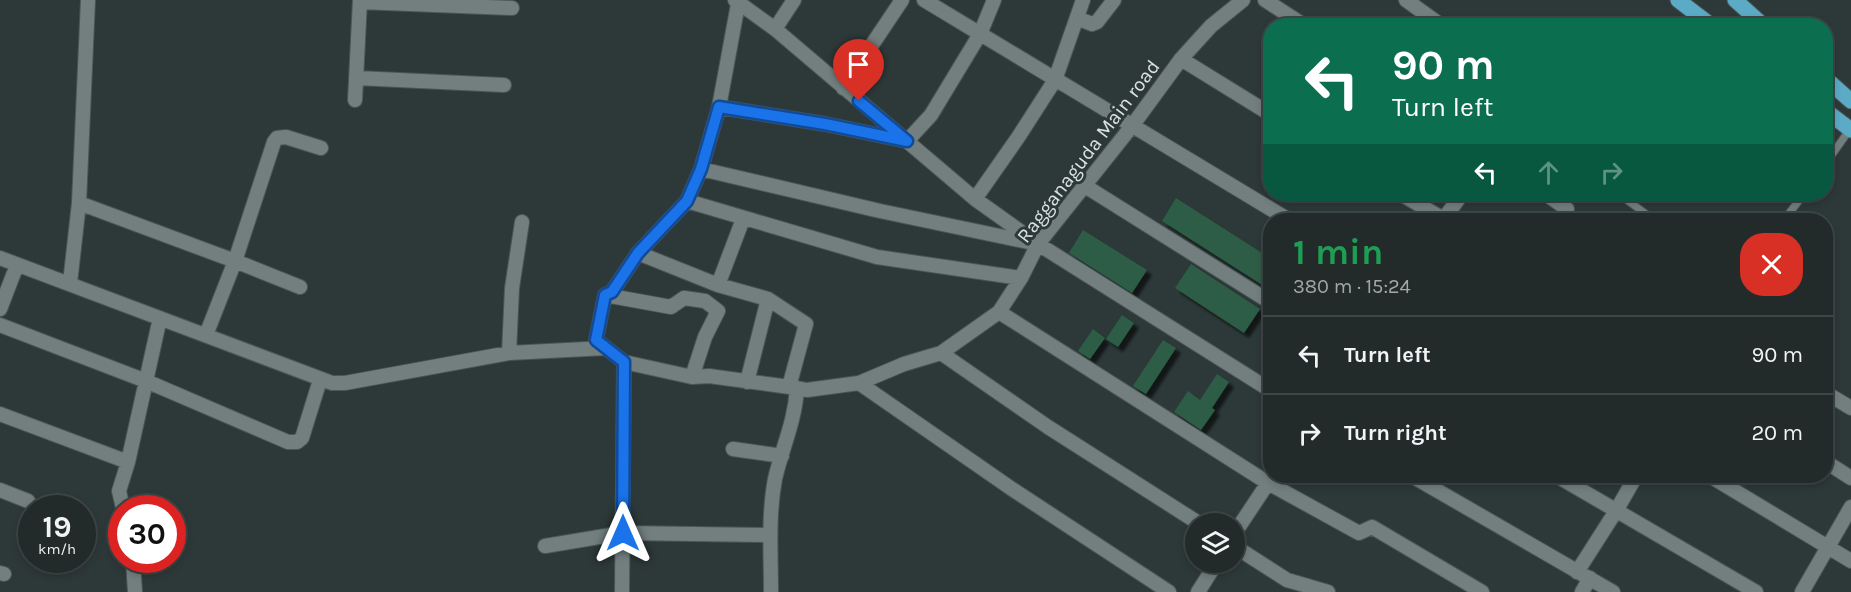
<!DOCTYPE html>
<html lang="en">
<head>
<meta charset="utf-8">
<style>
  :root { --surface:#222a2a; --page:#2a3232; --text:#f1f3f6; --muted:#a2a7a8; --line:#3f4647 }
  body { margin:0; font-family:Karla,sans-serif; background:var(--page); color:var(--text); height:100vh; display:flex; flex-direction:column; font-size:22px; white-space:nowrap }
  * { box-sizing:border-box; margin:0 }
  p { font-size:20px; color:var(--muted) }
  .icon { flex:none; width:33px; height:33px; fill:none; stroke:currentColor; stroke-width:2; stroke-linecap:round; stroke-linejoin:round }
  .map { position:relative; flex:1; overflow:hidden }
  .sheet { position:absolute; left:1263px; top:213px; width:570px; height:270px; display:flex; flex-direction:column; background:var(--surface); border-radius:24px; box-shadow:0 3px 9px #0003,0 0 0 2px var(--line) }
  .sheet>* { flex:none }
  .banner { position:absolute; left:1263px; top:18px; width:570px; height:183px; border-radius:24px; box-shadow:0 3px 9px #0003,0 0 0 2px var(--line); background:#0b6e4f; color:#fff; overflow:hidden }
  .controls { position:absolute; left:1185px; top:513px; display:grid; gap:12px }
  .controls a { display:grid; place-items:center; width:60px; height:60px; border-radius:50%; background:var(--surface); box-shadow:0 3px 9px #0003,0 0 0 2px var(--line); font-size:30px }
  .speed { position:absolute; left:18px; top:495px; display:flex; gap:12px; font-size:30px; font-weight:700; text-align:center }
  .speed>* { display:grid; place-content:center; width:78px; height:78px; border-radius:50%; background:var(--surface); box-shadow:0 3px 9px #0003,0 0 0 2px var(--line); line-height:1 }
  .speed small { font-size:15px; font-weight:400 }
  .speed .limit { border:9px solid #d22; background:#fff; color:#111 }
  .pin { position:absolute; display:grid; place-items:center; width:51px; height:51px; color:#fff; margin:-62px -26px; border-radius:50% 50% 50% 0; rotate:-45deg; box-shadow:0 0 6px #0007 }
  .pin .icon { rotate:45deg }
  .me { position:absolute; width:66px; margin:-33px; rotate:0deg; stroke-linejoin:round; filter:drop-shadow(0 0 4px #0008) }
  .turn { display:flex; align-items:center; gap:21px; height:126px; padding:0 30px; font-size:27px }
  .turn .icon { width:78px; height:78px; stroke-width:2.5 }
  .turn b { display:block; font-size:42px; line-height:51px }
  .lanes { display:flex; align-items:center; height:57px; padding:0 30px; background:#0003; justify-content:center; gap:30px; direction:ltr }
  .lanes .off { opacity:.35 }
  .round { display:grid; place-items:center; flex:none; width:63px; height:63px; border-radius:24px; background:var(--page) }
  .headline { display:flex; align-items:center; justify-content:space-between; height:102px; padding:0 30px }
  h1 { font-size:36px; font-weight:700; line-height:45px; color:#1e9e55 }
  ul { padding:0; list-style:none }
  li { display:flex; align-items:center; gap:18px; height:78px; padding:0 30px; border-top:2px solid var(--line) }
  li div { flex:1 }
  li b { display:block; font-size:22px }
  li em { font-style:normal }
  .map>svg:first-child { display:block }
  .building { fill:#2e5d46; filter:url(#shadow) }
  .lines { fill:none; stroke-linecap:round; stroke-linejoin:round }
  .lane-casing { stroke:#4c5656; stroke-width:9 }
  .street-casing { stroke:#4c5656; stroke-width:16 }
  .primary-casing { stroke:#4c5656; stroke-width:17 }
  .lane { stroke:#737f7f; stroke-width:7 }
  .street { stroke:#737f7f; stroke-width:14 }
  .primary { stroke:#5baac6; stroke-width:15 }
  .route-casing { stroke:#114b97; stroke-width:15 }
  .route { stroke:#1a73e8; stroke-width:10 }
  .labels { text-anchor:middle; stroke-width:6; stroke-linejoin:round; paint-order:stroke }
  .street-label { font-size:20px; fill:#dbe2e2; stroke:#2d3838 }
</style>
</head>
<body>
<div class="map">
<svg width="1851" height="592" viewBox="0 0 1851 592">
  <defs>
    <filter id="shadow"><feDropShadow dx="5" dy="5" stdDeviation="1.5" flood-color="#0009"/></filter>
  </defs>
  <rect width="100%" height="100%" fill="#2d3838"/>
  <path class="building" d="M1176,198l94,60v25l-3,5 -105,-67z
    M1083,230l64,40 -15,23 -63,-40z
    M1191,264l69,45 -16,24 -69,-45z
    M1122,315l12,8 -16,24 -12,-8z
    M1093,329l12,9 -15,21 -12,-8z
    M1163,340l13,8 -30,46 -13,-8z
    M1217,374l12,8 -17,26 3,2 -14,20 -27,-18 14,-21 12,9z"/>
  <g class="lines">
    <defs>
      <path id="lane" d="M1826,163l24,-34
        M1619,194l35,26
        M1784,220l20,-26"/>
      <path id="street" d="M735,0l40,29 200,170 63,45 232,146
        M924,0l365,220
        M1265,0l40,26
        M1406,0l36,26
        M360,2l152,6
        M738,4l-19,103 -18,62 -14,32 -49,52 -26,39 -7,3 -9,45 28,22 68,15 17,-1 88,12
        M1077,18l15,6 5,-2 17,-22
        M775,29l19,-29
        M1181,59l89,55
        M357,78l147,7
        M843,88l59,-88
        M355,100l5,-100
        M719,107l106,17 82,17 24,-26 49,-81 14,-34
        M701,169l179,42 153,32
        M1085,186l185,116
        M1401,194l44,26
        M1546,194l21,15
        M975,199l44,-63 36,-56 28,-80
        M687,201l190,56 144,21
        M79,203l156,58 65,26
        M743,219l-25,66 50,14 38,25 -17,63
        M1443,220l19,-26
        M638,253l80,32
        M0,258l332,125h13l164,-30 97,-5
        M70,283l9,-80 9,-203
        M605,295l66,12 13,-9 21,3 13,10 -13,26 -13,40
        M0,309l17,-44
        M999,312l269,171 91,50 13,-6 110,65
        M0,325l146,56 142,61h9l5,-4 18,-58
        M206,335l29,-74 39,-119 3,-4 9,-1 35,11
        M509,353l3,-65 10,-66
        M941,353l107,74 152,97
        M747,382l21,-83
        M859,383l153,106 157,103
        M1826,393l25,15
        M0,414l128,48
        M733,449l49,7
        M1826,462l25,16
        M1412,476l201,116
        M1557,476l199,116
        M1710,476l141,85
        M0,490l28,11
        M123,508l-4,-17 9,-29 32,-144
        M1234,534l38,-57
        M545,546l78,-13 147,2
        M1234,546l53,34 41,12
        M133,560l2,32
        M1577,572l39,-61 20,-35
        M0,573l4,1
        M622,592l2,-230
        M771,592c0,-37 -3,-76 4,-113 7,-31 20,-57 22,-91l10,2 52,-7 45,-19 37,-11 58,-41 22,-34 17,-34 94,-118 49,-67 30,-33 32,-26
        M1198,592l19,-30
        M1582,592l8,-14
        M1802,592l49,-85"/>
      <path id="primary" d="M1678,0l34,26
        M1735,0l29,26
        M1826,79l25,22
        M1826,111l25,19"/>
    </defs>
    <use href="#lane" class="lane-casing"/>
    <use href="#street" class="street-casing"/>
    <use href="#primary" class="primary-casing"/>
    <use href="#lane" class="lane"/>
    <use href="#street" class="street"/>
    <use href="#primary" class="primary"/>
  </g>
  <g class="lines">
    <defs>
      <path id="route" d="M623,533l1,-171 -28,-22 9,-45 7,-3 26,-39 49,-52 14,-32 18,-62 106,17 82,17 -48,-40"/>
    </defs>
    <use href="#route" class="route-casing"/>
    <use href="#route" class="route"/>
  </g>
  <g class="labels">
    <g class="street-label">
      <text transform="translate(1088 151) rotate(-53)" y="7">Ragganaguda Main road</text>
    </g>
  </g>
</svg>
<div class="controls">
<a><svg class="icon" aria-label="layers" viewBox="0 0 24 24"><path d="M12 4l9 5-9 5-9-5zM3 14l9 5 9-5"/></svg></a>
</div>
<div class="speed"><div>19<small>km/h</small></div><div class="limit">30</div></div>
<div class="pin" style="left:859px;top:101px;background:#d93025"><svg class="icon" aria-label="arrive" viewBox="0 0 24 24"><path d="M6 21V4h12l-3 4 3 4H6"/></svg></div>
<svg class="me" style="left:623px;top:533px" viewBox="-20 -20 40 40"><path d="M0-17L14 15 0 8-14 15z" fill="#1a73e8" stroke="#fff" stroke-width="4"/></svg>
<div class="banner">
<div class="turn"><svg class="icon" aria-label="left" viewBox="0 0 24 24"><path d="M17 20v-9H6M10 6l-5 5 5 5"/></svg><div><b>90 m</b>Turn left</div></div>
<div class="lanes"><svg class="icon" aria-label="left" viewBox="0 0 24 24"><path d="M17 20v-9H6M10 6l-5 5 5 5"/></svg><svg class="icon off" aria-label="ahead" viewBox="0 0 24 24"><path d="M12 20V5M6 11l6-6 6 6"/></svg><svg class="icon off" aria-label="right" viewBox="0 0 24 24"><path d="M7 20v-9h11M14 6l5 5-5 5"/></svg></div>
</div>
<section class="sheet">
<div class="headline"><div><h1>1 min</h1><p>380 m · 15:24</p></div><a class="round" style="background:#d93025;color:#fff"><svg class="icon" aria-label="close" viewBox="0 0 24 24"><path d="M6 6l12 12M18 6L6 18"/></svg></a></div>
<ul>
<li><svg class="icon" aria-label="left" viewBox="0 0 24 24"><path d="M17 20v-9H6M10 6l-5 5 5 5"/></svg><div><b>Turn left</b></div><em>90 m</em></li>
<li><svg class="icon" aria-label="right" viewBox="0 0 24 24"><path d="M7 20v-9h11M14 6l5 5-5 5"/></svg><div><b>Turn right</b></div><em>20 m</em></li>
</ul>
</section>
</div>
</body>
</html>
